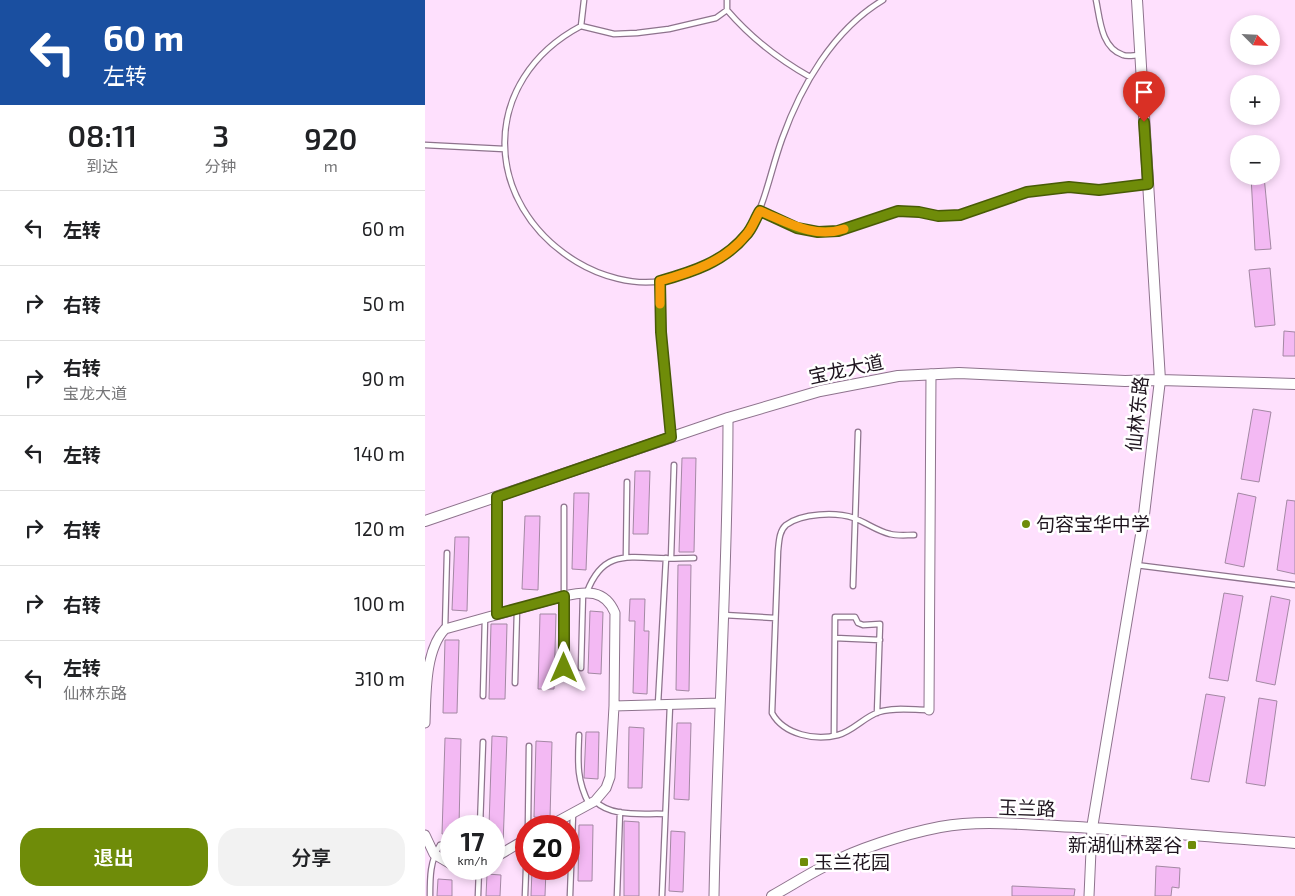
<!DOCTYPE html>
<html lang="zh">
<head>
<meta charset="utf-8">
<style>
  :root { --surface:#fff; --page:#f2f2f2; --text:#202124; --muted:#757577; --line:#e0e0e0; --accent:#6f8c09 }
  body { margin:0; font-family:"Exo 2","Noto Sans SC",sans-serif; background:var(--page); color:var(--text); height:100vh; display:flex; flex-direction:column; font-size:19px; white-space:nowrap }
  * { box-sizing:border-box; margin:0 }
  p { font-size:16px; color:var(--muted) }
  .icon { flex:none; width:28px; height:28px; fill:none; stroke:currentColor; stroke-width:2; stroke-linecap:round; stroke-linejoin:round }
  .map { position:relative; flex:1; overflow:hidden }
  .panel { display:flex; flex-direction:column; background:var(--surface); width:425px }
  .panel>* { flex:none }
  .top-card { background:#1a4fa0; color:#fff; overflow:hidden }
  .needle { width:32px; rotate:114deg }
  .tools { position:absolute; left:805px; top:15px; display:grid; gap:10px }
  .tools a { display:grid; place-items:center; width:50px; height:50px; border-radius:50%; background:var(--surface); box-shadow:0 2px 8px #0003; font-size:25px }
  .speed { position:absolute; left:15px; top:815px; display:flex; gap:10px; font-size:25px; font-weight:700; text-align:center }
  .speed>* { display:grid; place-content:center; width:65px; height:65px; border-radius:50%; background:var(--surface); box-shadow:0 2px 8px #0003; line-height:1 }
  .speed small { font-size:12px; font-weight:400 }
  .speed .limit { border:8px solid #d22; background:#fff; color:#111 }
  .pin { position:absolute; display:grid; place-items:center; width:42px; height:42px; color:#fff; margin:-51px -21px; border-radius:50% 50% 50% 0; rotate:-45deg; box-shadow:0 0 5px #0007 }
  .pin .icon { rotate:45deg }
  .me { position:absolute; width:55px; margin:-28px; rotate:0deg; stroke-linejoin:round; filter:drop-shadow(0 0 4px #0008) }
  .turn { display:flex; align-items:center; gap:18px; height:105px; padding:0 20px; font-size:22px }
  .turn .icon { width:65px; height:65px; stroke-width:2.5 }
  .turn b { display:block; font-size:35px; line-height:42px }
  .eta { display:flex; justify-content:space-evenly; align-items:center; height:85px; text-align:center }
  .eta b { font-size:30px; font-weight:600; line-height:35px }
  .button { display:flex; gap:10px; margin-top:auto; padding:10px 20px }
  .button a { flex:1; height:58px; border-radius:20px; background:var(--accent); color:#fff; font-size:20px; font-weight:600; line-height:58px; text-align:center }
  .button a+a { background:var(--page); color:var(--text) }
  ul { padding:0; list-style:none }
  li { display:flex; align-items:center; gap:15px; height:75px; padding:0 20px; border-top:1px solid var(--line) }
  li div { flex:1 }
  li b { display:block; font-size:19px }
  li em { font-style:normal }
  main { display:flex; flex:1; min-height:0 }
  .map>svg:first-child { display:block }
  .building { fill:#f3b9f3; stroke:#a388a3 }
  .lines { fill:none; stroke-linecap:round; stroke-linejoin:round }
  .service-casing { stroke:#8e738d; stroke-width:7 }
  .minor-casing { stroke:#8e738d; stroke-width:11 }
  .tertiary-casing { stroke:#8e738d; stroke-width:12 }
  .service { stroke:#fff; stroke-width:4.5 }
  .minor { stroke:#fff; stroke-width:9 }
  .tertiary { stroke:#fff; stroke-width:10 }
  .route-casing { stroke:#485b06; stroke-width:12 }
  .route { stroke:#6f8c09; stroke-width:9 }
  .slow { stroke:#f59e0b; stroke-width:9 }
  .poi-dot { fill:#6f8c09; stroke:#fff; stroke-width:2 }
  .labels { text-anchor:middle; stroke-width:5; stroke-linejoin:round; paint-order:stroke }
  .street-label { font-size:19px; fill:#1f151f; stroke:#fff }
  .poi-label { font-size:19px; fill:#1f151f; stroke:#fff; text-anchor:start }
</style>
</head>
<body>
<main>
<section class="panel">
<div class="top-card">
<div class="turn"><svg class="icon" aria-label="left" viewBox="0 0 24 24"><path d="M17 20v-9H6M10 6l-5 5 5 5"/></svg><div><b>60 m</b>左转</div></div>
</div>
<div class="eta">
<div><b>08:11</b><p>到达</p></div>
<div><b>3</b><p>分钟</p></div>
<div><b>920</b><p>m</p></div>
</div>
<ul>
<li><svg class="icon" aria-label="left" viewBox="0 0 24 24"><path d="M17 20v-9H6M10 6l-5 5 5 5"/></svg><div><b>左转</b></div><em>60 m</em></li>
<li><svg class="icon" aria-label="right" viewBox="0 0 24 24"><path d="M7 20v-9h11M14 6l5 5-5 5"/></svg><div><b>右转</b></div><em>50 m</em></li>
<li><svg class="icon" aria-label="right" viewBox="0 0 24 24"><path d="M7 20v-9h11M14 6l5 5-5 5"/></svg><div><b>右转</b><p>宝龙大道</p></div><em>90 m</em></li>
<li><svg class="icon" aria-label="left" viewBox="0 0 24 24"><path d="M17 20v-9H6M10 6l-5 5 5 5"/></svg><div><b>左转</b></div><em>140 m</em></li>
<li><svg class="icon" aria-label="right" viewBox="0 0 24 24"><path d="M7 20v-9h11M14 6l5 5-5 5"/></svg><div><b>右转</b></div><em>120 m</em></li>
<li><svg class="icon" aria-label="right" viewBox="0 0 24 24"><path d="M7 20v-9h11M14 6l5 5-5 5"/></svg><div><b>右转</b></div><em>100 m</em></li>
<li><svg class="icon" aria-label="left" viewBox="0 0 24 24"><path d="M17 20v-9H6M10 6l-5 5 5 5"/></svg><div><b>左转</b><p>仙林东路</p></div><em>310 m</em></li>
</ul>
<div class="button"><a>退出</a><a>分享</a></div>
</section>
<div class="map">
<svg width="870" height="896" viewBox="0 0 870 896">
  <rect width="100%" height="100%" fill="#fee0fd"/>
  <path class="building" d="M826,176h13l7,73 -16,1z
    M845,268l5,57 -20,2 -6,-57z
    M859,331l11,1v24h-12z
    M828,409l18,3 -12,70 -18,-3z
    M257,458h14l-2,94h-15z
    M210,471h15l-2,63h-15z
    M149,493h15l-3,77 -14,-1z
    M813,493l18,4 -12,70 -19,-4z
    M862,500l8,1v73l-18,-4z
    M100,516h15l-2,74 -16,-1z
    M30,537h14l-2,74 -15,-1z
    M253,565h13l-2,126 -13,-1z
    M799,593l19,3 -15,85 -19,-3z
    M846,596l19,4 -15,85 -19,-4z
    M205,599h15l-1,32h5l-2,63 -14,-1 2,-72h-6z
    M165,611l13,1 -2,62 -13,-1z
    M115,614h16l-2,75h-16z
    M66,624h16l-2,75h-16z
    M20,640h14l-2,73h-14z
    M781,694l19,3 -16,85 -18,-3z
    M834,698l18,3 -12,85 -19,-3z
    M252,723h14l-2,77 -15,-1z
    M204,727l15,1 -2,60h-14z
    M161,732h13l-1,47 -14,-1z
    M67,736l15,1 -4,108h-9v-19h-5z
    M20,738l16,1 -2,87h-8v9l-9,-1z
    M111,741l16,1 -2,76 -16,-1z
    M199,821l15,1v74h-15z
    M154,825h14l-1,56h-14z
    M246,831l14,1 -2,60 -14,-1z
    M731,866l24,2 -1,20 -7,-1 -1,9h-16z
    M107,869h14l-1,27h-14z
    M62,874l14,1 -1,21h-14z
    M13,879l14,1v16h-15z
    M587,886l63,3 -1,7h-62z"/>
  <g class="lines">
    <defs>
      <path id="service" d="M159,0l-3,26c-102,54 -100,178 -4,236 23,14 57,24 84,19 13,-2 27,-7 40,-13 62,-26 61,-73 81,-129 19,-53 51,-109 101,-139
        M302,0v10c24,28 51,49 83,67
        M671,0c4,19 5,48 27,55 5,2 11,0 16,0
        M156,26l33,8 23,-1 32,-4 47,-11 11,-8
        M0,145l79,4
        M335,211l37,16 21,5 20,-1 60,-20 21,1 19,4 22,-1 67,-23 43,-5 29,3 48,-6
        M235,281l1,51 9,104
        M489,535c-8,0 -17,1 -24,-1 -13,-3 -23,-11 -36,-16 -18,-6 -52,-5 -68,7 -7,6 -7,17 -8,26l-6,162c12,22 44,28 66,22 15,-4 26,-18 41,-23 15,-5 34,-2 50,-2
        M201,556l1,-74
        M246,558l3,-93
        M711,565l159,20
        M428,586l5,-154
        M162,592c14,-37 34,-36 68,-34 13,1 26,0 39,0
        M299,615l51,3
        M20,629l2,-76
        M410,638l45,2
        M139,668v-161
        M156,668l2,-75
        M90,683l2,-73
        M58,696l2,-78
        M233,704l8,-146
        M154,735c-1,26 -3,44 10,69
        M409,735l1,-118h20l3,6 5,2 17,-1 -3,89
        M170,801c17,17 48,12 70,13
        M55,826l3,-84
        M103,826l1,-80
        M5,896c0,-19 0,-35 10,-51l11,-3
        M53,896l1,-27
        M100,896l1,-27
        M145,896l3,-82
        M192,896l3,-84
        M237,896l8,-191"/>
      <path id="minor" d="M72,614v-117
        M189,706l106,-3
        M504,710l2,-336
        M0,723c1,-30 0,-73 20,-94l119,-33c22,-5 41,-7 51,17l-1,93 -4,71 -4,11 -11,13 -46,25
        M0,835l9,19 17,10
        M69,858l32,-19
        M289,896c3,-160 14,-319 14,-478
        M664,896l3,-68"/>
      <path id="tertiary" d="M0,521l303,-103 92,-27 78,-15 61,-3 166,8 35,-1 135,4
        M667,828l51,-305 17,-143 -23,-380
        M347,896c18,-10 35,-21 53,-30 32,-17 79,-32 115,-39 38,-7 78,-3 117,-1 79,4 159,11 238,17"/>
    </defs>
    <use href="#service" class="service-casing"/>
    <use href="#minor" class="minor-casing"/>
    <use href="#tertiary" class="tertiary-casing"/>
    <use href="#service" class="service"/>
    <use href="#minor" class="minor"/>
    <use href="#tertiary" class="tertiary"/>
  </g>
  <g class="lines">
    <defs>
      <path id="route" d="M139,668v-72l-67,18v-117l174,-60 -10,-105 -1,-51c32,-9 64,-19 86,-46 6,-6 9,-16 14,-24l37,17 21,4 20,-1 60,-20 21,1 19,4 22,-1 67,-23 42,-5 30,3 49,-6 -4,-62"/>
    </defs>
    <use href="#route" class="route-casing"/>
    <use href="#route" class="route"/>
    <path class="slow" d="M235,304v-23c32,-9 64,-19 86,-46 6,-6 9,-16 14,-24 27,11 54,28 84,18"/>
  </g>
  <g class="poi-dot">
    <circle cx="601" cy="524" r="5"/>
    <rect x="762" y="840" width="10" height="10" rx="2.5"/>
    <rect x="374" y="857" width="10" height="10" rx="2.5"/>
  </g>
  <g class="labels">
    <g class="street-label">
      <text transform="translate(421 369) rotate(-12)" y="7">宝龙大道</text>
      <text transform="translate(712 414) rotate(-84)" y="7">仙林东路</text>
      <text transform="translate(602 808) rotate(2)" y="7">玉兰路</text>
    </g>
    <g class="poi-label">
      <text x="611" y="531">句容宝华中学</text>
      <text x="757" y="852" text-anchor="end">新湖仙林翠谷</text>
      <text x="389" y="869">玉兰花园</text>
    </g>
  </g>
</svg>
<div class="tools">
<a><svg class="needle" viewBox="-14 -14 28 28"><path d="M0-13l5 13h-10z" fill="#e53935"/><path d="M0 13l5-13h-10z" fill="#757577"/></svg></a>
<a>+</a>
<a>−</a>
</div>
<div class="speed"><div>17<small>km/h</small></div><div class="limit">20</div></div>
<div class="pin" style="left:719px;top:122px;background:#d93025"><svg class="icon" aria-label="arrive" viewBox="0 0 24 24"><path d="M6 21V4h12l-3 4 3 4H6"/></svg></div>
<svg class="me" style="left:139px;top:668px" viewBox="-20 -20 40 40"><path d="M0-17L14 15 0 8-14 15z" fill="#6f8c09" stroke="#fff" stroke-width="4"/></svg>
</div>
</main>
</body>
</html>
